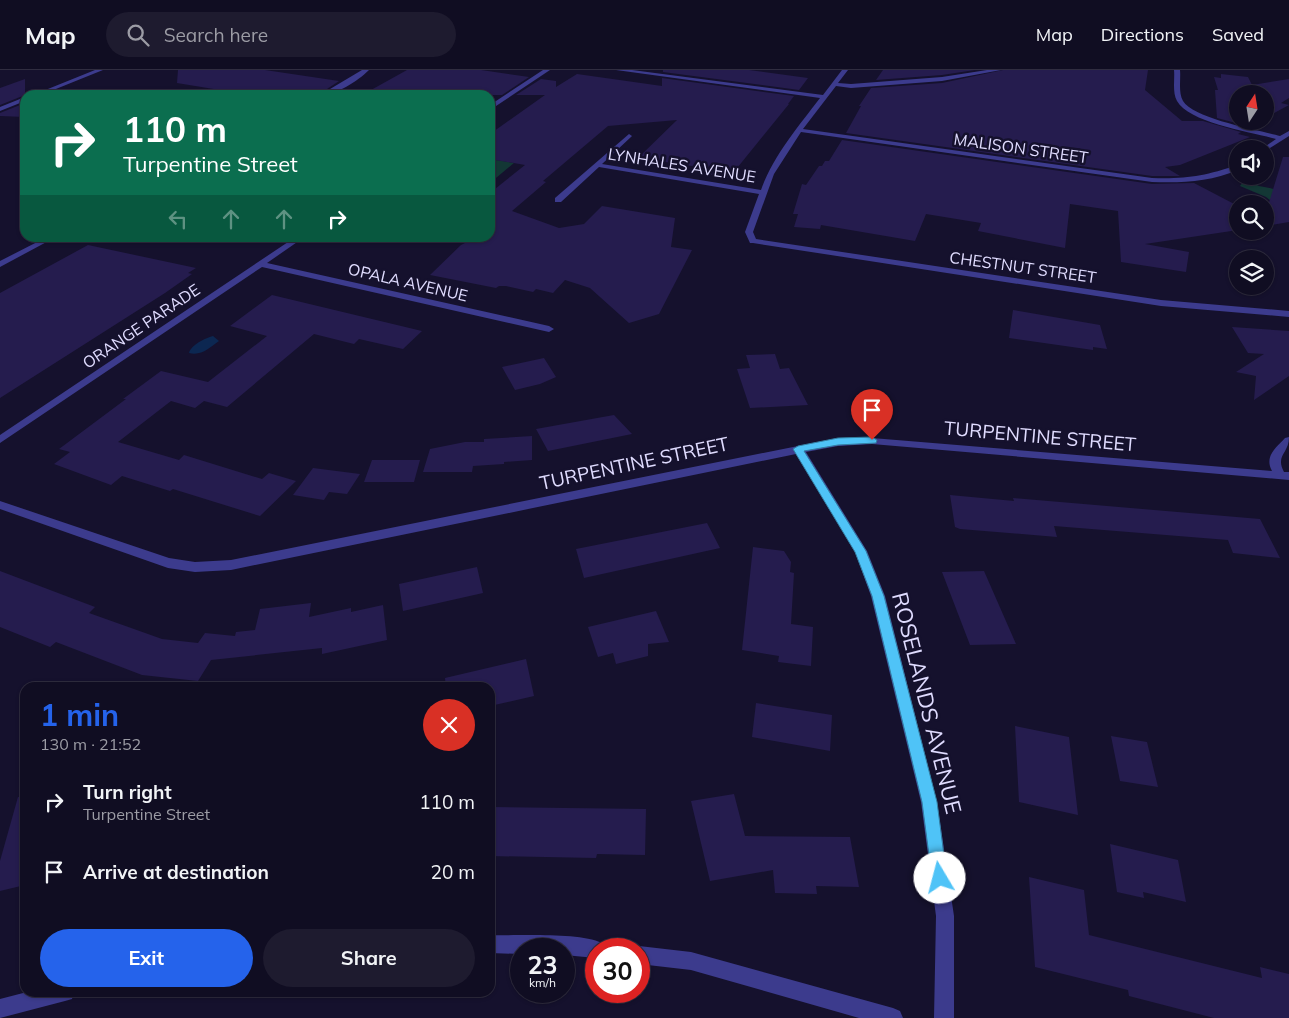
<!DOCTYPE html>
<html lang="en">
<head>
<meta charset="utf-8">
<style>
  :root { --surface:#100d22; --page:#1e1b2f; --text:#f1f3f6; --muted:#9c9ca5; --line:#302d40; --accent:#2563eb }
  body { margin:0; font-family:Mulish,sans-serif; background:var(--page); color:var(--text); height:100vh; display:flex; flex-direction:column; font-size:19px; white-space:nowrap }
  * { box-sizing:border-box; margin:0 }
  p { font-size:16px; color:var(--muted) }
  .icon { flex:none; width:28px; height:28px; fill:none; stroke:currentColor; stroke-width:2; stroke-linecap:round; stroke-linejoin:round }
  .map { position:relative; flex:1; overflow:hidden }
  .drawer { position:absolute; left:20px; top:612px; width:475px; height:315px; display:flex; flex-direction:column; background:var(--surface); border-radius:15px; box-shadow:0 1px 4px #0004,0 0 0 1px var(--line) }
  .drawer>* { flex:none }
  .hud { position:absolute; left:20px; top:20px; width:475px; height:152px; border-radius:15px; box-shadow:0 1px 4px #0004,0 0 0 1px var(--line); background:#0b6e4f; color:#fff; overflow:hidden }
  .needle { width:32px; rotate:12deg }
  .tools { position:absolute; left:1229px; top:15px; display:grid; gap:10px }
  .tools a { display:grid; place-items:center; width:45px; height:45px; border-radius:50%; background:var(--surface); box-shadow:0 1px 4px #0004,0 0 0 1px var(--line); font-size:25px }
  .speed { position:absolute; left:510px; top:868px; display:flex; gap:10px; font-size:25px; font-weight:700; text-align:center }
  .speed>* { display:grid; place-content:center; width:65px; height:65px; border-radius:50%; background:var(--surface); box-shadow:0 1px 4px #0004,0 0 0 1px var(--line); line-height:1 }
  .speed small { font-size:12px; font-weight:400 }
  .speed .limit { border:8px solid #d22; background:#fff; color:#111 }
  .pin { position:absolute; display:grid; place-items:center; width:42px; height:42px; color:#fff; margin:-51px -21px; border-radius:50% 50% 50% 0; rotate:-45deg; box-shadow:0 0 5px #0007 }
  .pin .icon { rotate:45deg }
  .me { position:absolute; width:55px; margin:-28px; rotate:352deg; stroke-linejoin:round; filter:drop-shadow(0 0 4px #0008) }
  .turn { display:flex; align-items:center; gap:18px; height:105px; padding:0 20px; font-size:22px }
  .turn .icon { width:65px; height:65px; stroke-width:2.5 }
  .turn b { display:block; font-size:35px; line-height:42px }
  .lanes { display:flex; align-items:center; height:48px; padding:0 20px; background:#0003; justify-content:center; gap:25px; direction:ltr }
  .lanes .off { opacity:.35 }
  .round { display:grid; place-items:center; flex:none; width:52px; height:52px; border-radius:26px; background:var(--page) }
  .headline { display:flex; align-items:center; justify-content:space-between; height:85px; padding:0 20px }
  h1 { font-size:30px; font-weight:700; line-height:38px; color:var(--accent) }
  .primary-button { display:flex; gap:10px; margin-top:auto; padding:10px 20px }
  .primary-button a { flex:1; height:58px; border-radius:30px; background:var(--accent); color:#fff; font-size:20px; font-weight:700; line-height:58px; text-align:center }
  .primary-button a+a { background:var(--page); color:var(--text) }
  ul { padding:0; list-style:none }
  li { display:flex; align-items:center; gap:15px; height:70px; padding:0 20px }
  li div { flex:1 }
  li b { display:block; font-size:19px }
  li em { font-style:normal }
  header { display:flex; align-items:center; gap:30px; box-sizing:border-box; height:70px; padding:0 25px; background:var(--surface); border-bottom:1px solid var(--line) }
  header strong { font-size:24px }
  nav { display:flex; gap:28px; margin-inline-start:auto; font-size:18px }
  .search { width:350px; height:45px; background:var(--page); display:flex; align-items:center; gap:12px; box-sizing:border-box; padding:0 18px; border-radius:28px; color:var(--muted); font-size:19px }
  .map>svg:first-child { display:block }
  .green { fill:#133735 }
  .water { fill:#0c2751 }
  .building { fill:#251c4e }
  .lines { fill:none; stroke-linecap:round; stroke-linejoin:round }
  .minor { fill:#3c3b8d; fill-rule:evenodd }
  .route { fill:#4fc3f7; stroke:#337fa1 }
  .labels { text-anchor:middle; stroke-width:5; stroke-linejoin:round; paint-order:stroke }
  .far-street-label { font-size:16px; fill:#e0dcff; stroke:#15112d }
  .street-label { font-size:19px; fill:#e0dcff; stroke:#15112d }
  .near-street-label { font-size:22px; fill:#e0dcff; stroke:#15112d }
</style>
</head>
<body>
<header>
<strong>Map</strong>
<div class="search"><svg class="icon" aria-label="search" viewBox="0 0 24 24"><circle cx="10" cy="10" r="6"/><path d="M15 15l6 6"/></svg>Search here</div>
<nav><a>Map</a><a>Directions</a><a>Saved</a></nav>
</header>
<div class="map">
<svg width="1289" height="948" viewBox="0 0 1289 948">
  <rect width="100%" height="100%" fill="#15112d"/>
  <path class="green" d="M490,89l24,4 -24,20z
    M1245,109l14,7 30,6v23l-23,-18 -26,-11z"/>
  <path class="water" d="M213,266l6,5c-10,7 -17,15 -30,12 2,-8 16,-15 24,-17z"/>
  <path class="building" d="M178,0h87l74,11 -21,14h-68l-73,-12z
    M407,0h74l48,7 -27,18h-140z
    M663,0h86l59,8 -9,12 -136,-18z
    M883,0h92l-33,5 -66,5z
    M1003,0h145l-3,20 37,31h21l38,11 -3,2 12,3 -70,28 -15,2 15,9h-28l-306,-43 15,-27h-2l12,-18 71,-5z
    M577,4l85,12v-8l132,18 -6,8h1l-60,74 -27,-5 4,-5 -68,-10 39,-38 -69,6 -65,55 3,1 -34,29 47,17 25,-4 18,-18 73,12 -4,29 21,3 -33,64 -30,9 -39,-35 -25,-8 -12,13 -17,-4 -3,3 -27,-6h-7l-3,2 -66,-13 31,-30 14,-7h15v-45l35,-28 -35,-6v-25l55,-39h-29l25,-16 15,2v6z
    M1221,4l27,3 4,8 37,-6v19l-8,5 8,2 -24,13v-24h-27v27h22l-9,6 -34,-9 -2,-28h3l-4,-13 7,1z
    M25,9v16l-25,10v-17z
    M25,33v14l-25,-1v-3z
    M842,70l310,44 42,-1 44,23v24l-93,14 44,8 -3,20 -65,-10 -3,-51 -48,-7 -5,44 -87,-17 3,-8 -55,-9 -11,27 -94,-16 -1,4 -26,-2 4,-13h-5l9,-30 4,1 13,-19h3l3,-5h4z
    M1283,87h6v65l-24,4v-19l2,2z
    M88,175l108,23 -8,5 4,1 -27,19 -165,105v-105z
    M272,225l150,36 -19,18 -44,-10 -5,5 -40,-10 -87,73 -23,-6 -9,7 -24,-7 -53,41 61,18 5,-5 78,24 7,-6 27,8 -36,35 -87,-27 -3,2 -48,-15 -11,9 -57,-21 16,-12 -11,-3 67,-50h-3l38,-28 47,11 59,-46 -37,-10z
    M1013,240l87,15 7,24 -14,-2v3l-84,-12z
    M1232,257l57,4v45l-35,24 2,-24 -20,-4 28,-18 -16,-1z
    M775,284l5,15 9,-1 19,37 -58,3 -13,-39 13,-1 -4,-13z
    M544,288l12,19 -16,7 -25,6 -13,-23z
    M614,345l18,19 -84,17 -12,-22z
    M532,366v24l-28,2v2l-31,2 -1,6h-49l7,-23 35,-7h19v-3z
    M372,390h48l-6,22h-50z
    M313,398l47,6 -13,20 -18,-2 -5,8 -31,-5z
    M950,425l64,6 -1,-3 247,21 20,39 -47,-5 -5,-13 -174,-14 3,11 -97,-8 -5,-2z
    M707,453l13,25 -136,30 -8,-29z
    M753,477l31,4 7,11 -1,10 4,1 -3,51 22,3 -2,39 -33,-4 1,-6 -37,-6z
    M477,497l6,26 -80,18 -4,-27z
    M0,501l95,36 -6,6 73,26 36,4 7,-10 30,3 1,-4 19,-2 5,-21 51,-6 -2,14 42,-9v4l32,-7 4,35 -65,14v-6l-111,12 -13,21 -56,-6 -86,-33 -6,5 -50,-20z
    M984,501l32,73 -46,1 -28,-73z
    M656,541l13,31 -21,2v12l-32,8 -3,-11 -15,4 -10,-30z
    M526,589l8,37 -44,10v-18h-44l-1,-10z
    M756,633l76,12 -2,36 -78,-14z
    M1015,656l54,11 9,78 -59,-13z
    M1111,666l36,6 11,45 -38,-6z
    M734,724l11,42 105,1 9,50 -43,-1 1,8 -42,-1 -2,-23 -63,11 -19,-80z
    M18,727l7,1v87l-25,6v-30z
    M490,737l156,2 -1,46 -48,-1 -1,4 -106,-2z
    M1110,774l68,16 8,42 -43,-10 1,6 -27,-6z
    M1029,807l55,13 5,45 173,43 -2,-11 29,7v44h-75l-85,-22 -1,-6 -93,-23z"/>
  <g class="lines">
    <path class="minor" d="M95,0h8l-62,25h-8z
      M362,0h7c-11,11 -33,25 -49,25z
      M543,0h7l-60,40v-5z
      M616,0h16l191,25 19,-25h6l-10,13 13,1 91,-7 45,-7h14l-59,11 -91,7 -15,-2 -33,43 349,49c36,1 52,-2 86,-13v5c-28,12 -56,13 -86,12l-351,-50 -27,42 -21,58 3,7 405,61 128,11v6l-128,-11 -408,-63h-3l-5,-11 14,-38 -160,-27 -38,35h-6v-4l74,-64 3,2 -1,1 -29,27 159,26c12,-34 37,-63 59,-92z
      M1174,0h6c1,9 -2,22 3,31 11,18 76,29 97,35l9,-5v5l-24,15 -2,-3 13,-9c-24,-7 -87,-16 -99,-38 -5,-9 -2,-22 -3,-31z
      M25,27v4l-25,10v-4z
      M45,168h9l-54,29v-6z
      M294,168h9l-36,25 282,63 5,3 -5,3 -287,-65 -262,176v-8z
      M1289,367c0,17 -14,18 -5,35h5v8l-417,-36 -34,2 -32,6 61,99 18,45 52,206 17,114v102h-20l2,-102 -15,-114 -50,-206 -16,-44 -59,-98 -565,116 -36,2 -27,-4 -168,-59v-8l169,57 26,4 36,-2 607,-122h34l400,33c-8,-15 4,-23 13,-33z
      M490,865c29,1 88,-3 112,8l3,6h-9v9l-32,-3v-6h-43v5l-31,-1z
      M639,876l52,6 202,56 7,3 3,7h-44l-168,-48 -52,-6v-15h-7z
      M27,922h47l-2,7 -7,2 -65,17v-19z"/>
  </g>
  <path class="route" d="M872,367l5,3 -1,3 -38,2 -34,6 62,100 18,45 53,206 10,76 -2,6 -5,2 -6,-2 -2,-6 -10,-76 -50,-206 -17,-44 -62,-103 5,-3 40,-8z"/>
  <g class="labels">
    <g class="far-street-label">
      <text transform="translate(1021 78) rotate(8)" y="6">MALISON STREET</text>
      <text transform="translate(682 95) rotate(9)" y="6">LYNHALES AVENUE</text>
      <text transform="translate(1023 197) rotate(8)" y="6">CHESTNUT STREET</text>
      <text transform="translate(408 212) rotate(13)" y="6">OPALA AVENUE</text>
      <text transform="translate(141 256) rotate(-34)" y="6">ORANGE PARADE</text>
    </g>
    <g class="street-label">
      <text transform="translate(1040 366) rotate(5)" y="7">TURPENTINE STREET</text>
      <text transform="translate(634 393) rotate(-12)" y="7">TURPENTINE STREET</text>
    </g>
    <g class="near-street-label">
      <text transform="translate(927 633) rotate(76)" y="8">ROSELANDS AVENUE</text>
    </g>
  </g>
</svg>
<div class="tools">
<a><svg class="needle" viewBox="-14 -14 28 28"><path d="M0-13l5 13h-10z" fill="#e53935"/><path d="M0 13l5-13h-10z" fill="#9c9ca5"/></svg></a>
<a><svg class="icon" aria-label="sound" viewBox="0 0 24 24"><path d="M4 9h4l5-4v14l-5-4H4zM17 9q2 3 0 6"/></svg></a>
<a><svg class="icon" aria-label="search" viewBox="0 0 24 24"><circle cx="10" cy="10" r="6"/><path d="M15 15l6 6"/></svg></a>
<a><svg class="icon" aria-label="layers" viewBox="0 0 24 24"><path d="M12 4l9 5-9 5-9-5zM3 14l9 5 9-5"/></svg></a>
</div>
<div class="speed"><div>23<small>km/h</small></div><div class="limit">30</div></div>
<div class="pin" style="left:872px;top:370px;background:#d93025"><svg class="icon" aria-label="arrive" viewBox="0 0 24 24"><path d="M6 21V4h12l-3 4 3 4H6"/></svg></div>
<svg class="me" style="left:940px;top:808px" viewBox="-20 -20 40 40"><circle r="19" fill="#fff"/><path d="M0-13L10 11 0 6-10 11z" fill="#4fc3f7"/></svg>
<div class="hud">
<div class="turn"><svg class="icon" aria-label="right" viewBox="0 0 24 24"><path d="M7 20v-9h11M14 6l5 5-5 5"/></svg><div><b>110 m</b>Turpentine Street</div></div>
<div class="lanes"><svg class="icon off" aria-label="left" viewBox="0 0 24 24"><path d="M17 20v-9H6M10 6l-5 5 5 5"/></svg><svg class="icon off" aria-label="ahead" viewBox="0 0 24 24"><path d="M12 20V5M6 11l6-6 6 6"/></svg><svg class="icon off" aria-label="ahead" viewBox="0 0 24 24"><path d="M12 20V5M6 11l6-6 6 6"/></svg><svg class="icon" aria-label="right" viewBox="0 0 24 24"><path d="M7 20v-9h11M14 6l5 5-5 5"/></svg></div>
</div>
<section class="drawer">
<div class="headline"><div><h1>1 min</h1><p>130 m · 21:52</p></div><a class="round" style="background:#d93025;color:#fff"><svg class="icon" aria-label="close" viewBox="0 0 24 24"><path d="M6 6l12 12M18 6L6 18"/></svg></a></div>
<ul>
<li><svg class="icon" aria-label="right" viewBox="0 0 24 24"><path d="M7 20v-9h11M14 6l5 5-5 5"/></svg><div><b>Turn right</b><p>Turpentine Street</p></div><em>110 m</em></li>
<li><svg class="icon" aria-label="arrive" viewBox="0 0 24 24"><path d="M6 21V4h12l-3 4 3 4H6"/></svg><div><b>Arrive at destination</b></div><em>20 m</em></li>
</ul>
<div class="primary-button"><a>Exit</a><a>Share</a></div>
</section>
</div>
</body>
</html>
